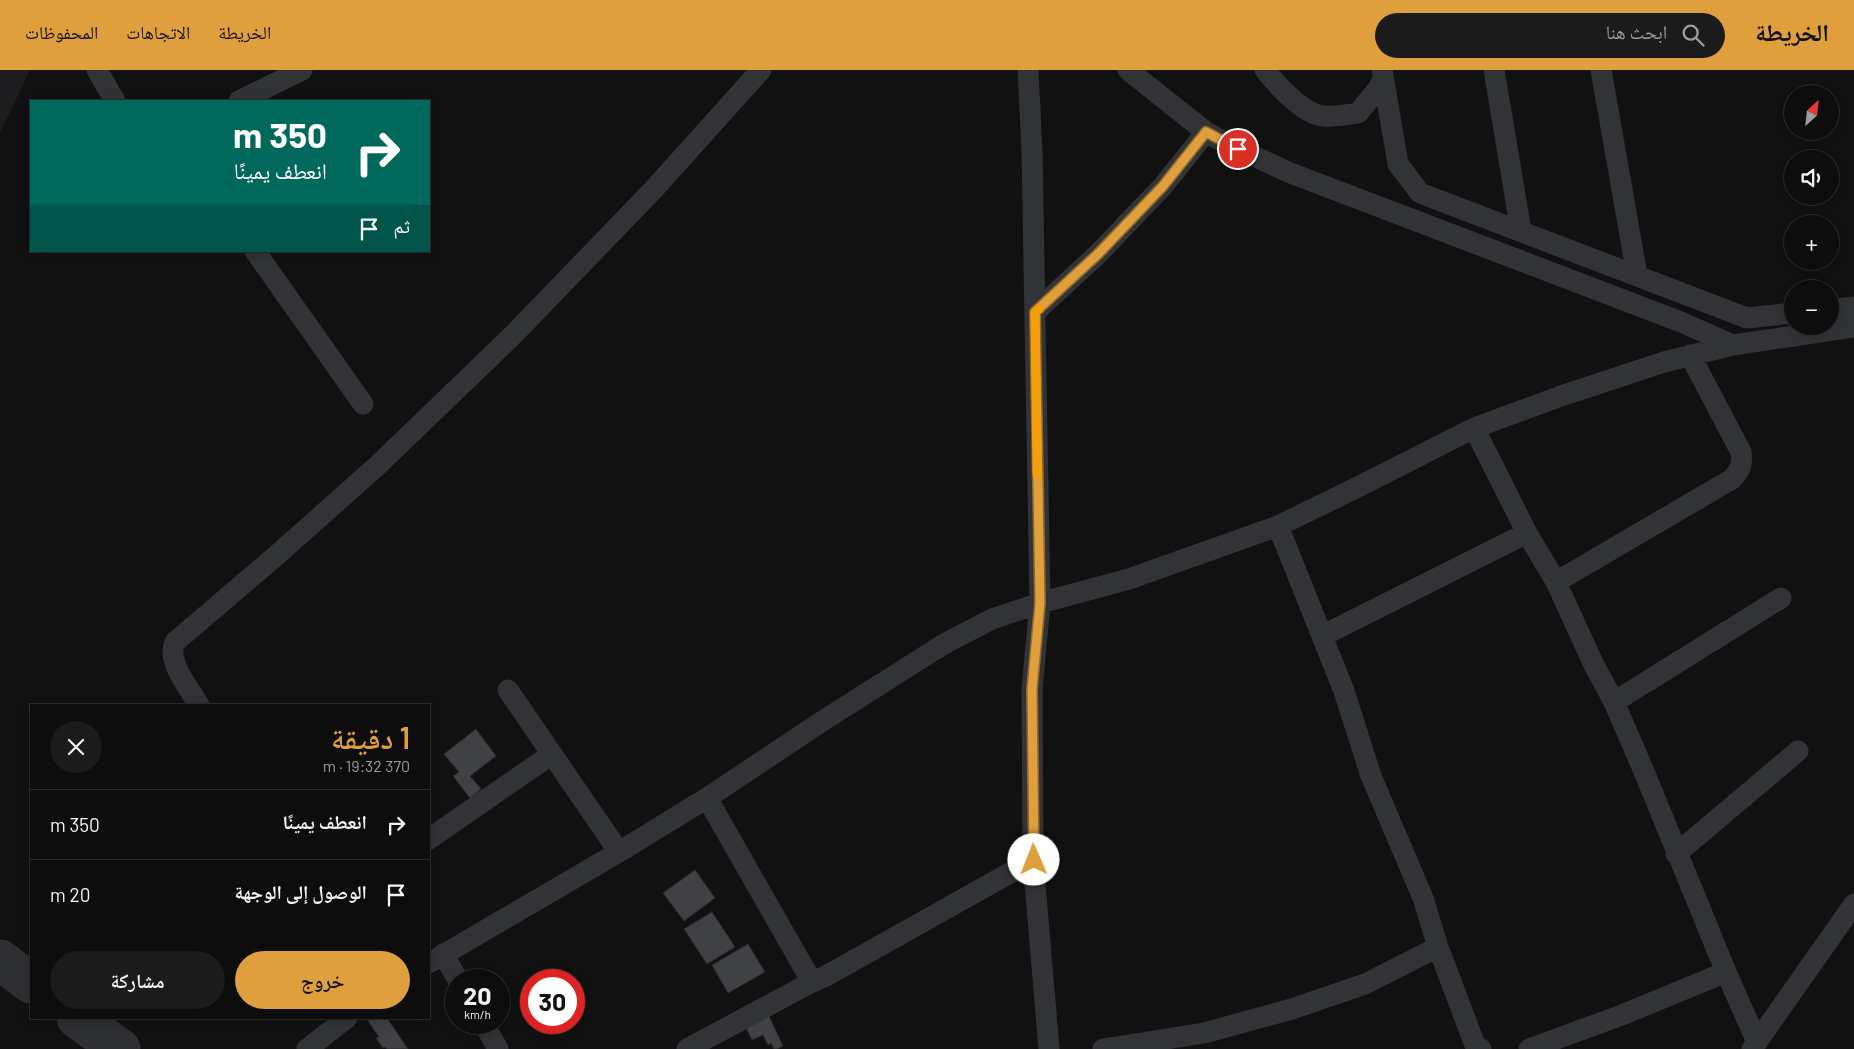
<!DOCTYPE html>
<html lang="ar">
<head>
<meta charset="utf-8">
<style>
  :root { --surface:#0d0d0e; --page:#1b1b1c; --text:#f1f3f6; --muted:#9a9c9e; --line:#2d2d2e; --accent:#de9f3c }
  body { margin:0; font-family:Barlow,"Noto Naskh Arabic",sans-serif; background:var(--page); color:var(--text); direction:rtl; height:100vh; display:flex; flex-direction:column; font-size:19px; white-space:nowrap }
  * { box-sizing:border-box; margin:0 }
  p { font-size:16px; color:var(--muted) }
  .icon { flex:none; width:28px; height:28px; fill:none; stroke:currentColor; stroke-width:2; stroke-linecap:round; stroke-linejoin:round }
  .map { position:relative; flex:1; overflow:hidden; direction:ltr }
  .details { position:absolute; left:30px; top:634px; width:400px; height:315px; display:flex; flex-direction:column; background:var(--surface); border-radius:0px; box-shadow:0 2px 12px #0003,0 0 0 1px var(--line); direction:rtl }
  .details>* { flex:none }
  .banner { position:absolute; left:30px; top:30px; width:400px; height:152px; border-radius:0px; box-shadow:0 2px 12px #0003,0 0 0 1px var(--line); direction:rtl; background:#00695c; color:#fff; overflow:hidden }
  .needle { width:32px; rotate:27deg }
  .controls { position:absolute; left:1784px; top:15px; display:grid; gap:10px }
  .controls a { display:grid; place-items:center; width:55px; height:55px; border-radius:50%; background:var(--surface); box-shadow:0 2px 12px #0003,0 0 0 1px var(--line); font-size:25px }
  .speed { position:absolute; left:445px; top:899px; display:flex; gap:10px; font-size:25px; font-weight:700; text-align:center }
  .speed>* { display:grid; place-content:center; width:65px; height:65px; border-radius:50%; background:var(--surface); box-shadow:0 2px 12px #0003,0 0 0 1px var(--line); line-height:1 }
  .speed small { font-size:12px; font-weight:400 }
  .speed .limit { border:8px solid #d22; background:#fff; color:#111 }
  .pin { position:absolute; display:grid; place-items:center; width:42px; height:42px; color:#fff; margin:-21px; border:2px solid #fff; border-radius:50%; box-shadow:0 1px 5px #0007 }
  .me { position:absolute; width:55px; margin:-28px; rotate:359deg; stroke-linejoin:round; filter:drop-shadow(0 0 4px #0008) }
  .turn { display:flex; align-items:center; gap:18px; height:105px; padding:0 20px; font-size:22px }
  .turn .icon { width:65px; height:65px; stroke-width:2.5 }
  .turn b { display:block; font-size:35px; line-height:42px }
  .then { display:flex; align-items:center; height:48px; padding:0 20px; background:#0003; gap:10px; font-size:19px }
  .round { display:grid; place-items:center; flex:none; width:52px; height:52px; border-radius:26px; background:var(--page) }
  .summary { display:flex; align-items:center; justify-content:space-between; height:85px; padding:0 20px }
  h1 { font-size:30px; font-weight:600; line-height:38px; color:var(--accent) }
  .cta { display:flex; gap:10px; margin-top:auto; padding:10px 20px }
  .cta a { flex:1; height:58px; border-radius:30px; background:var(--accent); color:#111; font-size:20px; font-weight:600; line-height:58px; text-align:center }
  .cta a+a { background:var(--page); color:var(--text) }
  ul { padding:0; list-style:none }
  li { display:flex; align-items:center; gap:15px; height:70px; padding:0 20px; border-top:1px solid var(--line) }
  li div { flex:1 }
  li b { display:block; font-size:19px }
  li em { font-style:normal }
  header { display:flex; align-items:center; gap:30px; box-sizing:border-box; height:70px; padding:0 25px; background:var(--accent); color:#111 }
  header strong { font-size:24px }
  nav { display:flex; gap:28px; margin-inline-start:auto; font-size:18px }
  .search { width:350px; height:45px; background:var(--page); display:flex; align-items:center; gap:12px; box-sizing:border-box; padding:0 18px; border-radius:28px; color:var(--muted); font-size:19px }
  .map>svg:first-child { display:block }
  .built { fill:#1d1d1f }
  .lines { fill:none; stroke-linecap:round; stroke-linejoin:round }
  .taxiway { stroke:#2e2f32; stroke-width:41 }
  .building { fill:#404145; stroke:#2b2b2e }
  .minor { stroke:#323336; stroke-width:21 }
  .route-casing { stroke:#906727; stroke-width:12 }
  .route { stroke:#de9f3c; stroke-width:9 }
  .slow { stroke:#f59e0b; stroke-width:9 }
</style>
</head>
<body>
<header>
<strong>الخريطة</strong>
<div class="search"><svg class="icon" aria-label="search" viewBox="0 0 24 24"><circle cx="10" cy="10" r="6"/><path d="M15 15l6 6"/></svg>ابحث هنا</div>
<nav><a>الخريطة</a><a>الاتجاهات</a><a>المحفوظات</a></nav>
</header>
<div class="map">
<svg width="1854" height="979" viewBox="0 0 1854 979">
  <rect width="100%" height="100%" fill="#111112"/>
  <path class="built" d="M0,0h30l-30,63z"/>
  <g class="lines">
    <path class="taxiway" d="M0,890l31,23
      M77,948l43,31"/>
  </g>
  <path class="building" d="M476,659l20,27 -26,20 11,13 -11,9 -17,-22 6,-4 -15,-18z
    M695,800l20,28 -31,23 -21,-28z
    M712,842l23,35 -28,17 -23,-35z
    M748,874l17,28 -37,21 -16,-28z
    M769,946l14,30 -6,3h-3l-3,-6 -3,2 -5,-10 -11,5 -6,-12z
    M366,948h21l21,31h-21l-2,-2 -2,1 -7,-10 3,-1z"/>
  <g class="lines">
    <path class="minor" d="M97,0l18,31
      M1028,0l4,81 8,452 -8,86 1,171 16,189
      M1128,0l78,62 16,9 66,31 393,150 52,23 121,-18
      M1265,0c12,15 38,44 58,46 11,1 23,-1 35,-3l20,-24 5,-10
      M1382,0l16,94 22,29 327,125 45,-5
      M1494,0l27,161
      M1601,0l36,205
      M239,31l63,-31
      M255,181l108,153
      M1830,240l24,-3
      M1035,242l63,-58 65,-68 43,-54
      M1474,358l53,105 29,49 38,83 20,37 29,67 83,203 31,70
      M1556,512l176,-103c8,-9 11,-14 9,-27l-51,-97
      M1322,566l205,-103
      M508,620l111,162
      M1614,632l167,-104
      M199,635c-10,-17 -33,-44 -24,-63l102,-87 101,-90 136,-131 140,-145 107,-119
      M707,728l105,184 14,-6 207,-116
      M429,769l123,-85
      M1676,784l122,-103
      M1438,877l37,98 6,4
      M443,884l15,26
      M429,893l190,-111 88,-54 114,-76 123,-78 48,-25 48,-16 89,-24 149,-53 82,-40 114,-58 87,-32 103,-34 69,-17
      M483,952l15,27
      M307,979l40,-31
      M687,979l125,-67
      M1103,979l101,-16 88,-24 73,-25 73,-37 -15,-49 -52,-122 -27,-85 -66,-165
      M1529,979l93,-34 104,-43
      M1752,979l102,-145"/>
  </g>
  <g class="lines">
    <defs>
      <path id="route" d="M1034,790l-2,-171 8,-86 -5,-291 63,-58 65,-68 43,-54 32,17"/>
    </defs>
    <use href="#route" class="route-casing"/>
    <use href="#route" class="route"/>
    <path class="slow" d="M1037,404l-2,-162 4,-3"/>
  </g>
</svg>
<div class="controls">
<a><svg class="needle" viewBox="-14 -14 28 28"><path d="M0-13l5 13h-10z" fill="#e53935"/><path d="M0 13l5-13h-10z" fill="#9a9c9e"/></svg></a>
<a><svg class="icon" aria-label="sound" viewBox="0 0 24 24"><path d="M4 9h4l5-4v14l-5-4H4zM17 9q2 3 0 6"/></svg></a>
<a>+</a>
<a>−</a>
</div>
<div class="speed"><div>20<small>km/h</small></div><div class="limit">30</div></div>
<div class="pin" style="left:1238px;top:79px;background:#d93025"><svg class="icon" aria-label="arrive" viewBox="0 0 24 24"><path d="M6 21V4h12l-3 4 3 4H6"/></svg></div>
<svg class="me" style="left:1034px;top:790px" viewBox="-20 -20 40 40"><circle r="19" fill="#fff"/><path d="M0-13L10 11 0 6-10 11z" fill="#de9f3c"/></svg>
<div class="banner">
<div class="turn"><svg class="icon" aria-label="right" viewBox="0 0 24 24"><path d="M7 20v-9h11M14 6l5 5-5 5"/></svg><div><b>350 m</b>انعطف يمينًا</div></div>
<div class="then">ثم<svg class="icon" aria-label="arrive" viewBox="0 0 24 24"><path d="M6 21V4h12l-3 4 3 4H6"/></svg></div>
</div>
<section class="details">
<div class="summary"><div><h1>1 دقيقة</h1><p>370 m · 19:32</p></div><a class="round"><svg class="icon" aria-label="close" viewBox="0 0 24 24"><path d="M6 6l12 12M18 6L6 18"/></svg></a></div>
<ul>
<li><svg class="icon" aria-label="right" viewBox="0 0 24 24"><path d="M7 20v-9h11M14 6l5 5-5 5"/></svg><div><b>انعطف يمينًا</b></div><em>350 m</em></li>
<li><svg class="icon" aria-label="arrive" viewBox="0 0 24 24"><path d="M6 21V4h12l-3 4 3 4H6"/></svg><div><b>الوصول إلى الوجهة</b></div><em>20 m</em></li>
</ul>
<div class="cta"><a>خروج</a><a>مشاركة</a></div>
</section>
</div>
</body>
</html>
